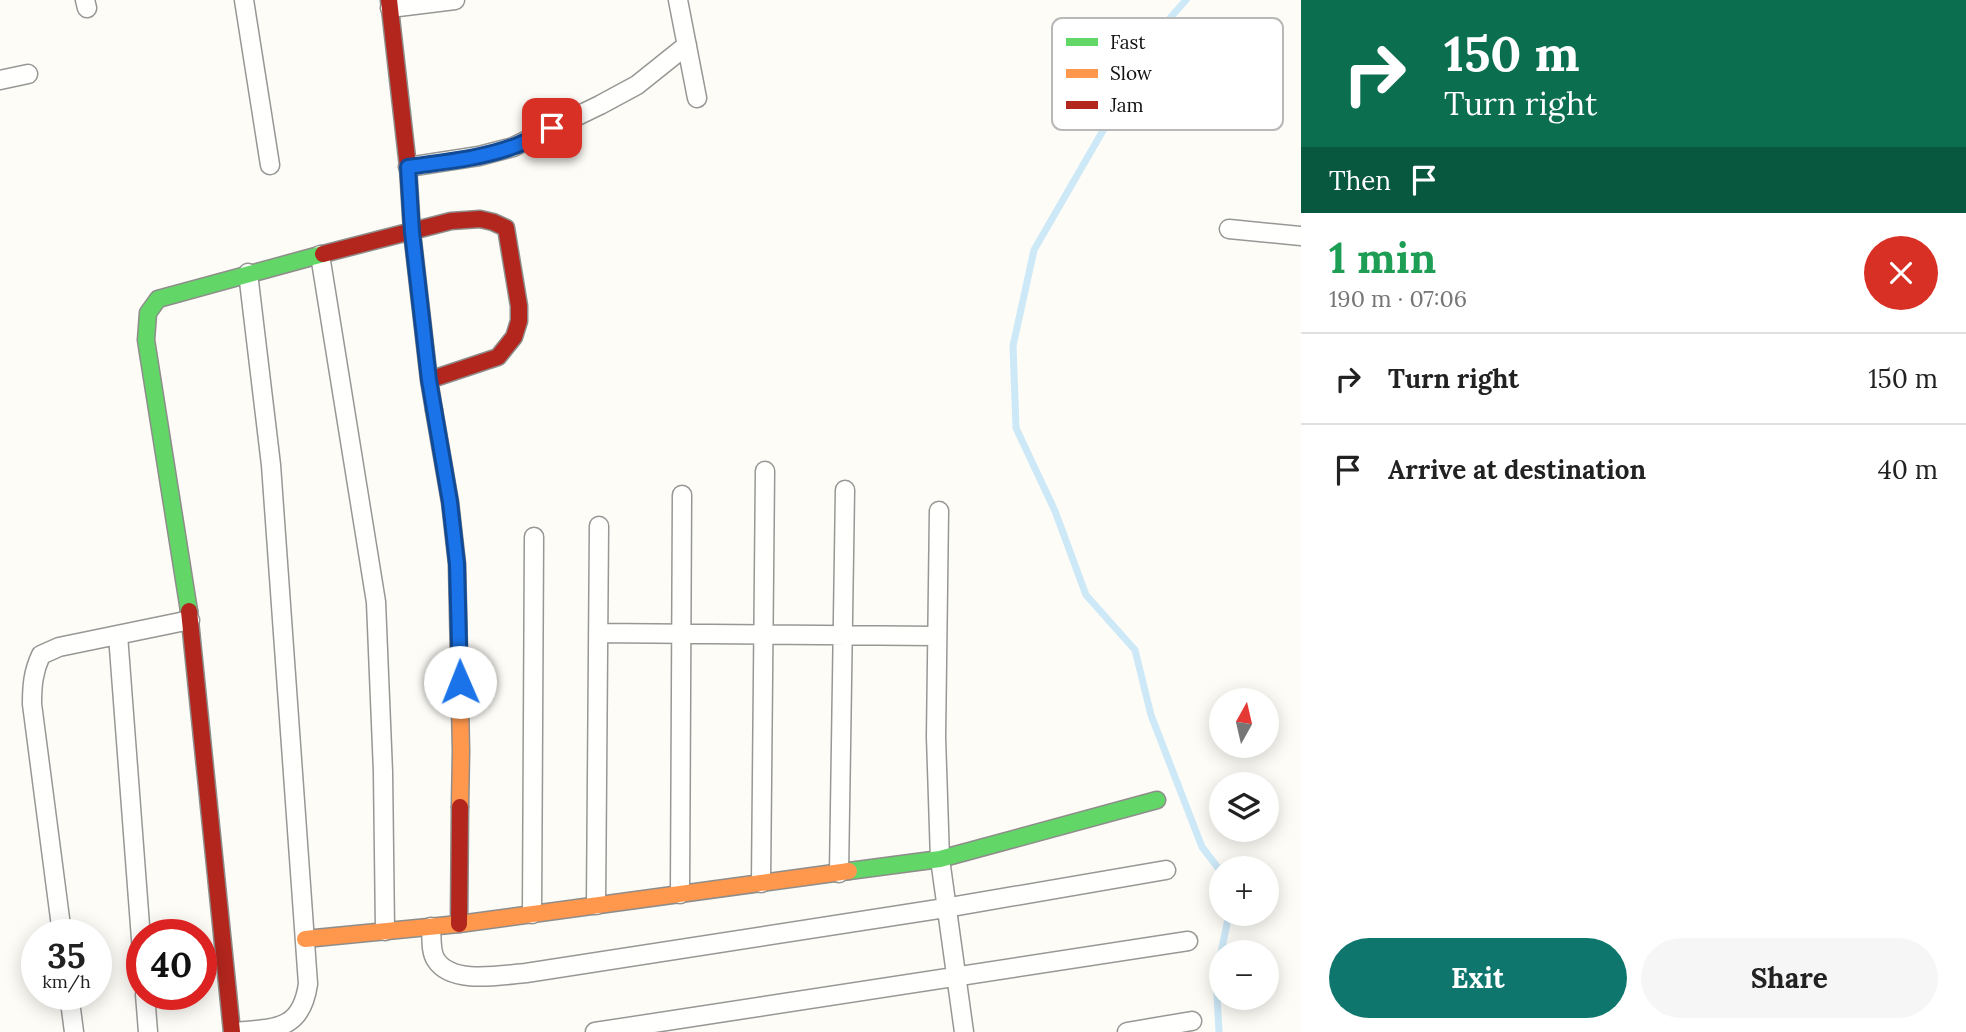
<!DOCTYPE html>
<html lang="en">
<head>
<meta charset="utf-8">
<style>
  :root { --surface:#fff; --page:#f6f6f6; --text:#222; --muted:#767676; --line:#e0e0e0; --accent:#0f766e }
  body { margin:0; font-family:Lora,serif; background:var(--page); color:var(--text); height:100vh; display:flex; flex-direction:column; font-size:26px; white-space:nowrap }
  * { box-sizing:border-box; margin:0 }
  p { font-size:23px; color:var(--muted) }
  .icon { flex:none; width:38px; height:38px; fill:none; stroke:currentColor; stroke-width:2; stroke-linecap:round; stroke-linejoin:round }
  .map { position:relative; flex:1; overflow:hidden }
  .panel { display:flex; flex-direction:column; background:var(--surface); width:665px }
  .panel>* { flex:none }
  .top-card { background:#0b6e4f; color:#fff; overflow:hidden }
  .needle { width:46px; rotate:8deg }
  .controls { position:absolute; left:1209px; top:688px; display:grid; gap:14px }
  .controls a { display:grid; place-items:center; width:70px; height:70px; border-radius:50%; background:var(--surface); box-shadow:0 4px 18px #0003; font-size:35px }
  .speed { position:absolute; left:21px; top:919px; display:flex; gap:14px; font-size:35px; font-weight:700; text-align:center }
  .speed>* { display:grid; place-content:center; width:91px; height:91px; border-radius:50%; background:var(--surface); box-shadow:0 4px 18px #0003; line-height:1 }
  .speed small { font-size:18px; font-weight:400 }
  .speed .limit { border:10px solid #d22; background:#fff; color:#111 }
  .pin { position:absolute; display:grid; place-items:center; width:60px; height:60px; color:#fff; margin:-30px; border-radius:14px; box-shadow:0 4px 10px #0006 }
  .me { position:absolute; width:77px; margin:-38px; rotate:359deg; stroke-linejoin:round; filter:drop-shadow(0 0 5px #0008) }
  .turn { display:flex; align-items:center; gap:24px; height:147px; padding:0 28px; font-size:32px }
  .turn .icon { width:91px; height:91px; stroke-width:2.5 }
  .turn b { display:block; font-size:49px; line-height:60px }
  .then { display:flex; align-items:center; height:66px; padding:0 28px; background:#0003; gap:14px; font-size:26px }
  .round { display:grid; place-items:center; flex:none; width:74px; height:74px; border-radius:37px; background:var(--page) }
  .head { display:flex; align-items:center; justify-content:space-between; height:119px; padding:0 28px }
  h1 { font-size:42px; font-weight:700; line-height:52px; color:#1e9e55 }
  .button { display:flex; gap:14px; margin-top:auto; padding:14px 28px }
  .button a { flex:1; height:80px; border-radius:42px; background:var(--accent); color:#fff; font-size:28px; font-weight:700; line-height:80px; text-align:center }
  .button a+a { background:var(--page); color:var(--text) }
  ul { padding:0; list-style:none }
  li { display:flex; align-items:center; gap:21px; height:91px; padding:0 28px; border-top:2px solid var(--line) }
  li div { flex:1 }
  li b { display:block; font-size:26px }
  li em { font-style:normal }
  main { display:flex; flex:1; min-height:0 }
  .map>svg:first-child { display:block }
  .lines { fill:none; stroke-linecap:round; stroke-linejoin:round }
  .stream { stroke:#cde8f7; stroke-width:7 }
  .street-casing { stroke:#979795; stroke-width:21 }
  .fast-casing { stroke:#8e8d8b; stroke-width:19 }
  .slow-casing { stroke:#8e8d8b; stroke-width:19 }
  .jam-casing { stroke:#8e8d8b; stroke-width:19 }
  .street { stroke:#fffffe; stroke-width:18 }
  .fast { stroke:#63d668; stroke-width:16 }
  .slow { stroke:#ff974d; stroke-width:16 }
  .jam { stroke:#b3261e; stroke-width:16 }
  .route-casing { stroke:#114b97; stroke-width:18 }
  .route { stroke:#1a73e8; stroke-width:12 }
  .key { fill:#fff; stroke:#b8b8b8; stroke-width:2 }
  .key-label { font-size:19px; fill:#111 }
</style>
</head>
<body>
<main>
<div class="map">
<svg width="1301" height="1032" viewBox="0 0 1301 1032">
  <rect width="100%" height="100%" fill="#fdfcf7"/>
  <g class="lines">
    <path class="stream" d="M1186,0l-22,25 -130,225 -21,96 3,82 39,83 31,84 49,55 16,65 51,132 20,26
      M1219,1032l-3,-55 13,-63"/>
    <defs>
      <path id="street" d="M85,0l2,8
        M244,0l26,165
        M678,0l19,98
        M390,8l65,-8
        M0,80l28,-6
        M408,167l71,-11 34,-9 87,-42 37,-20 50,-40
        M1229,229l72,7
        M320,255l56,347 7,170 2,159
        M939,511l-3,226 4,122 24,173
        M598,633l339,3
        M118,635l24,317
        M839,873l6,-383
        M761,883l4,-412
        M680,894l2,-399
        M596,905l3,-379
        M532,914l2,-377
        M431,927c1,9 -1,24 5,33 16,25 65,15 90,13l419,-65 221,-38
        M62,934l-30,-230c0,-18 1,-32 9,-49l18,-8 131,-27
        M69,994l5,38
        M145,994l3,38
        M233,1032c41,-4 68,0 75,-48l-37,-519 -23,-192
        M595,1032l593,-91
        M1127,1032l65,-11"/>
      <path id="fast" d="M189,611l-43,-271 2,-27 10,-14 165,-45
        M849,871l91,-12 217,-59"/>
      <path id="slow" d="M434,410l16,92 7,62 4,187 -1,56
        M305,939l154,-15 390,-53"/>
      <path id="jam" d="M389,0l19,167 4,65 17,148 5,30
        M323,254l128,-33 29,-2 13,3 13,6 13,78v15l-5,16 -16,20 -69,23
        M189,611l43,421
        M459,924l1,-117"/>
    </defs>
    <use href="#street" class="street-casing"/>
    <use href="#fast" class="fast-casing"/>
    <use href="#slow" class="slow-casing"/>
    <use href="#jam" class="jam-casing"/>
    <use href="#street" class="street"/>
    <use href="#fast" class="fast"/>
    <use href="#slow" class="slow"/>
    <use href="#jam" class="jam"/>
  </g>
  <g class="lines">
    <defs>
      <path id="route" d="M460,682l-3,-118 -7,-62 -21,-122 -17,-148 -4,-65c34,-5 71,-8 104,-20 13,-4 27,-13 40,-19"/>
    </defs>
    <use href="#route" class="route-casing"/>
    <use href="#route" class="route"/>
  </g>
  <rect x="1052" y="18" width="231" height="112" rx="10" class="key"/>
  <rect x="1066" y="38" width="32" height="8" fill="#63d668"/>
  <rect x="1066" y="69" width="32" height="9" fill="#ff974d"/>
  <rect x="1066" y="101" width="32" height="8" fill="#b3261e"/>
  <g class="key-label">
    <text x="1110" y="49">Fast</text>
    <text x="1110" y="80">Slow</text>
    <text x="1110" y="112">Jam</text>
  </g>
</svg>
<div class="controls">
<a><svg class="needle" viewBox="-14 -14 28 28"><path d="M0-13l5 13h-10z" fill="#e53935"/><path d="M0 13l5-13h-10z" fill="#767676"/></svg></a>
<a><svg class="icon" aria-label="layers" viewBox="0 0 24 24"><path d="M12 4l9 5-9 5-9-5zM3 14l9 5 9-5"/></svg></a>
<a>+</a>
<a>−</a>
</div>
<div class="speed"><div>35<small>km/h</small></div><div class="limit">40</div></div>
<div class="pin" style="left:552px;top:128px;background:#d93025"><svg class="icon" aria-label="arrive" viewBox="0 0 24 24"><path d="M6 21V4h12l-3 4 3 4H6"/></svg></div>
<svg class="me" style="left:460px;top:682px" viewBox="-20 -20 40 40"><circle r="19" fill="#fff"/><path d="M0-13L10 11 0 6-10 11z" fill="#1a73e8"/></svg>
</div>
<section class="panel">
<div class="top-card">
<div class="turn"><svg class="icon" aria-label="right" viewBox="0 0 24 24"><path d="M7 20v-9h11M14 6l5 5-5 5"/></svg><div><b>150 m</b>Turn right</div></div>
<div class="then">Then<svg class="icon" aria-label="arrive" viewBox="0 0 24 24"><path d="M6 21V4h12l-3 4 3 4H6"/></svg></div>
</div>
<div class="head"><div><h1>1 min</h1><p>190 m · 07:06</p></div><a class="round" style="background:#d93025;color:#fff"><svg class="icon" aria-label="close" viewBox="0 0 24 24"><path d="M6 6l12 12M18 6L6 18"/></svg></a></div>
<ul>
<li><svg class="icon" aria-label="right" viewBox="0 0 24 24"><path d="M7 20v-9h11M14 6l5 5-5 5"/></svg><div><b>Turn right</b></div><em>150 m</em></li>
<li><svg class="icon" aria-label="arrive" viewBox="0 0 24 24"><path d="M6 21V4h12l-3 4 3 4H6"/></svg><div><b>Arrive at destination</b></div><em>40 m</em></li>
</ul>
<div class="button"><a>Exit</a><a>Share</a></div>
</section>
</main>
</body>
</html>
